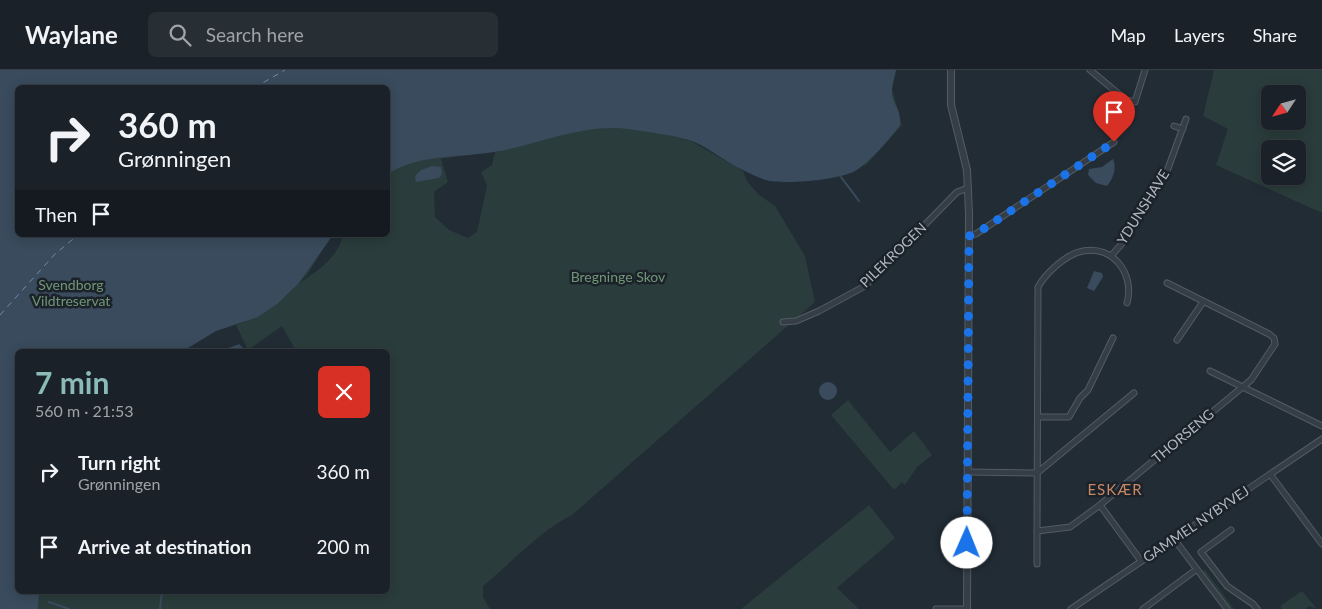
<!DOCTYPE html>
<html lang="en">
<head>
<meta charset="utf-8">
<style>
  :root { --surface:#1a2128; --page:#272e34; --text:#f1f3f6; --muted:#9fa3a8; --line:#383e45; --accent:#8bbbb9 }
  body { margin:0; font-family:Lato,sans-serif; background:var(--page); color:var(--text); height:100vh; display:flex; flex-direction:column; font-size:19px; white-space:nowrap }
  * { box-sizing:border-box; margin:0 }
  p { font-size:16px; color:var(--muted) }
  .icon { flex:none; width:28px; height:28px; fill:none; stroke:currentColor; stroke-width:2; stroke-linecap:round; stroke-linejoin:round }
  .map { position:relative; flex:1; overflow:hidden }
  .sheet { position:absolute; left:15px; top:279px; width:375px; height:245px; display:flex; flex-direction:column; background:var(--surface); border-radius:8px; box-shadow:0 2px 12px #0003,0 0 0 1px var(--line) }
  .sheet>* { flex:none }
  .guide { position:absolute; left:15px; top:15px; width:375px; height:152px; border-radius:8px; box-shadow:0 2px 12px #0003,0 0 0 1px var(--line); background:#1a2128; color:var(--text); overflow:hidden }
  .needle { width:32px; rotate:234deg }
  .controls { position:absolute; left:1261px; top:15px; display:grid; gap:10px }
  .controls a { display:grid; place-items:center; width:45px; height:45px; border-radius:8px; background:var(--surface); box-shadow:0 2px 12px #0003,0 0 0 1px var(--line); font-size:25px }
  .pin { position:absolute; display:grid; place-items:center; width:42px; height:42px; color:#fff; margin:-51px -21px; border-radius:50% 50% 50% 0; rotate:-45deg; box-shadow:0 0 5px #0007 }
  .pin .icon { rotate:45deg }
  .me { position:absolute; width:55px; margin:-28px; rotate:1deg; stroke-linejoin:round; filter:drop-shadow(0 0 4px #0008) }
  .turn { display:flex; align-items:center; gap:18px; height:105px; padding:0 20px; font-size:22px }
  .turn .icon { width:65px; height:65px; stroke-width:2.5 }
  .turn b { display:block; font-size:35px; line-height:42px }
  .then { display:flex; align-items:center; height:48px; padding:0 20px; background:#0003; gap:10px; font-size:19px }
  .round { display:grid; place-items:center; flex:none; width:52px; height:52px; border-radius:8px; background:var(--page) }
  .head { display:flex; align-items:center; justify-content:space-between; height:85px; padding:0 20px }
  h1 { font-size:30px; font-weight:700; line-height:38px; color:var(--accent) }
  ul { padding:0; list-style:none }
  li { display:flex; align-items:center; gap:15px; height:75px; padding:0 20px }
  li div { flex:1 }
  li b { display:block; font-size:19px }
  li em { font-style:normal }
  header { display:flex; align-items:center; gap:30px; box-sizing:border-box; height:70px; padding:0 25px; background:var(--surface); border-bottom:1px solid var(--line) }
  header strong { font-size:24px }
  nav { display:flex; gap:28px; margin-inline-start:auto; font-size:18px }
  .search { width:350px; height:45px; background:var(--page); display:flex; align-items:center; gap:12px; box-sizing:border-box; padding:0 18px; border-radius:8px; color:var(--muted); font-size:19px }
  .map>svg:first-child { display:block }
  .green { fill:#2a3c3b; fill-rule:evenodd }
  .water { fill:#394b5d }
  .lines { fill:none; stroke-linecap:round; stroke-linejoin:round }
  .stream { stroke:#394b5d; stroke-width:2 }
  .ferry { stroke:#738ca3; stroke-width:1; stroke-dasharray:6 5; stroke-linecap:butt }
  .minor-casing { stroke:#535b63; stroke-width:7 }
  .tertiary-casing { stroke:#535b63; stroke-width:8 }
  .minor { stroke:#353d46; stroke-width:5 }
  .tertiary { stroke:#353d46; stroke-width:6 }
  .route { stroke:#1a73e8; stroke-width:9; stroke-dasharray:0 16.2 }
  .labels { text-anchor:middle; stroke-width:5; stroke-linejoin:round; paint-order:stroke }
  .street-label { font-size:14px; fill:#b0b8c2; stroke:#1b222a }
  .park-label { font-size:14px; fill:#719676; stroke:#1b222a }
  .neighbourhood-label { font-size:15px; letter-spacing:1px; fill:#c78866; stroke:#1b222a }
</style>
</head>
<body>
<header>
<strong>Waylane</strong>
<div class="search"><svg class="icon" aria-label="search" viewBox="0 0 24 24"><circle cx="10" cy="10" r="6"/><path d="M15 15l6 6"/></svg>Search here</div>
<nav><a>Map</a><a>Layers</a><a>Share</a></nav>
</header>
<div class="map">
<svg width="1322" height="539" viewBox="0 0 1322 539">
  <rect width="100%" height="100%" fill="#222c35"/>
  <path class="green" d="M0,0h894l-2,19 10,36 -36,40 -49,15 -48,1 -77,-41 -12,-1 11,2 52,30 4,10 11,13 17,12 30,50 10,46 -243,213c-32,16 -61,48 -89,71v11l7,12h-490zM18,18h370v147h-45c-5,22 -25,36 -44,48l8,-8 25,-40h-314zM506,79l-11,3 -3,13 -11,7 6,14 -10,46 -9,6 -19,-8 -14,-13 -1,-25 14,-10 -7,-23zM247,251l-11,4 12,25 34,-24 14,25h92v240h-370v-240h165l33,-22z
    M1214,0h108v143l-106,-48 12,-36 -25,-13zM1270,24h28v27h-28zM1270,79h28v27h-28z
    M848,330l42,52 24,-21 18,24 -15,12 -12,18 -3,-3 -8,8 -63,-75z
    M869,435l26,33 -58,50 22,21h-118z
    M1204,499l30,40h-3l-28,-37z
    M1302,521l15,18 -8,-3 -3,3h-24l-2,-3z"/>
  <path class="water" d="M0,0h896c-1,8 -5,16 -4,24 2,13 9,14 8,31 -10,14 -30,37 -45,46 -16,9 -71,14 -89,9 -7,-2 -15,-6 -21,-9 -19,-8 -35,-23 -53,-30 -17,-6 -45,-9 -64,-12 -45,-6 -90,16 -134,23 -36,6 -75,2 -106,22v-86h-370v147h315l-35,49 -21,20 -19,13 -42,14 -33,20h-165v240h21l-1,18h-38z
    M1113,89c4,10 0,19 -6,27l-11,-3 -8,-8 1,-6 13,-2z
    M432,96l9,1 1,7 -3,4 -23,4 -1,-6 6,-6z
    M1094,201l8,2 1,4 -9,14 -7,-3z
    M239,274l7,7h-25z
    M819 321a9 9 0 1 1 18 0a9 9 0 1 1-18 0Z"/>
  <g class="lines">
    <path class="stream" d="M841,107l18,24
      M49,532l20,7
      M160,539l2,-18"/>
    <path class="ferry" d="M254,18l31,-18
      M0,245l55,-61 23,-19"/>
    <defs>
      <path id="minor" d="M1090,0l36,30 9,2 10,-32
        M1174,56l9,3
        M969,166l7,-2 138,-92
        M1111,186l15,-17 13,-27 27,-38 20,-55
        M783,252l13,-1 23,-10 46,-25 92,-94 11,-4
        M1177,270l26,-38
        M1210,301l112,55
        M1038,347h31l11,-19 8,-8 25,-52
        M968,402l69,1 97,-80
        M1270,404l52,70
        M1231,460l-30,22 26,34 26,18 4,5
        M1037,461l1,-244c8,-14 28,-33 45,-36 30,-6 52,23 44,52
        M1174,469l53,70
        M1141,491l-41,-56 151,-125 24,-36 -1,-6 -5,-4 -102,-51
        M1037,494v-33l33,-4 30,-22
        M936,539h31
        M1071,539l251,-170
        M1143,539l54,-40"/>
      <path id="tertiary" d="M951,0v35l16,65 2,43 -2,396"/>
    </defs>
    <use href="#minor" class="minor-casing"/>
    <use href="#tertiary" class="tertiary-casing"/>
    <use href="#minor" class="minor"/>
    <use href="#tertiary" class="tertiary"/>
  </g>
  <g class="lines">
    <path class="route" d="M967,473l2,-307 7,-2 138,-92"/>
  </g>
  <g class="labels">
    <g class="street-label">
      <text transform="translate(1143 137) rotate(-58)" y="5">YDUNSHAVE</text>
      <text transform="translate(893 185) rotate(-44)" y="5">PILEKROGEN</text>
      <text transform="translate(1183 366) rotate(-40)" y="5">THORSENG</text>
      <text transform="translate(1196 454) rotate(-34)" y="5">GAMMEL NYBYVEJ</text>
    </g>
    <g class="park-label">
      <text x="618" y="212">Bregninge Skov</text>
      <text x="71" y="220">Svendborg<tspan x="71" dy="16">Vildtreservat</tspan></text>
    </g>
    <g class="neighbourhood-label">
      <text x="1115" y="425">ESKÆR</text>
    </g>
  </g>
</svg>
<div class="controls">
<a><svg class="needle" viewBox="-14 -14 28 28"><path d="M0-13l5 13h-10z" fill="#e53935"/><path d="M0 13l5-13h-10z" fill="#9fa3a8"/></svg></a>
<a><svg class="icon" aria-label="layers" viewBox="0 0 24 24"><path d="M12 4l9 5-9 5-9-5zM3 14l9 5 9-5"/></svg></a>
</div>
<div class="pin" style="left:1114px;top:72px;background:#d93025"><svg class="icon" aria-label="arrive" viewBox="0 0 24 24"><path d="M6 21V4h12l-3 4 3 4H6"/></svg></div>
<svg class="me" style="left:967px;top:473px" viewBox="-20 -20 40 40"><circle r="19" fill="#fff"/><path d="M0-13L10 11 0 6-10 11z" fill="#1a73e8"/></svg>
<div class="guide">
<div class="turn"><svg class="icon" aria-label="right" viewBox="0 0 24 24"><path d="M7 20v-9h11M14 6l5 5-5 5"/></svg><div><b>360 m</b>Grønningen</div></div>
<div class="then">Then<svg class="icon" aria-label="arrive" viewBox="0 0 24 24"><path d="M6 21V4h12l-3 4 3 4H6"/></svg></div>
</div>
<section class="sheet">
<div class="head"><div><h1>7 min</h1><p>560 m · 21:53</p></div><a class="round" style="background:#d93025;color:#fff"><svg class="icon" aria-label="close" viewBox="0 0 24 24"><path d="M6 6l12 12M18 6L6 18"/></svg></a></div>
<ul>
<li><svg class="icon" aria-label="right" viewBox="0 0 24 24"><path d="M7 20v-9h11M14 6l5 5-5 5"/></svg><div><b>Turn right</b><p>Grønningen</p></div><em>360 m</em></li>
<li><svg class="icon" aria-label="arrive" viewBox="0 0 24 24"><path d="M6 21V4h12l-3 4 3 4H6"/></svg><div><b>Arrive at destination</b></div><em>200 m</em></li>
</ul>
</section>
</div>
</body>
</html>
